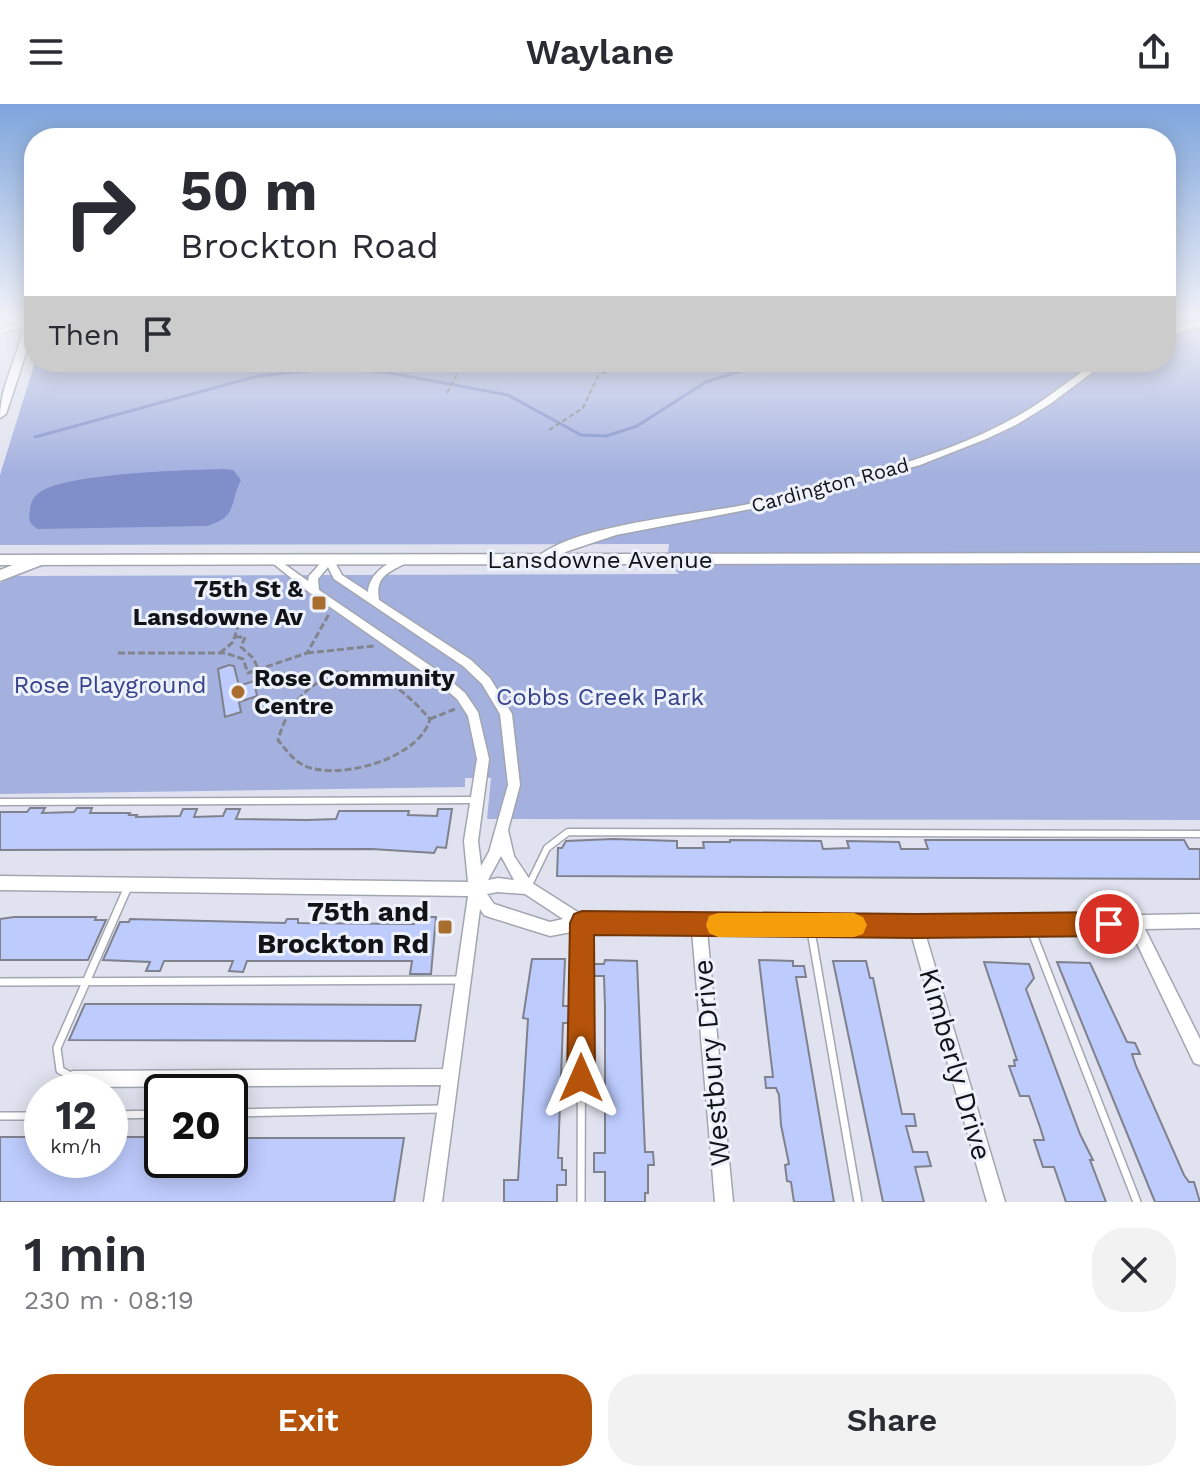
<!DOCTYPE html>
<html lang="en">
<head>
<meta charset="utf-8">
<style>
  :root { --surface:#fff; --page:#f2f2f3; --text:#2b2b33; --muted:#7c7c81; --accent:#b45309 }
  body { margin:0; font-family:"Work Sans",sans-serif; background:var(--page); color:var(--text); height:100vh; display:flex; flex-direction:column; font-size:30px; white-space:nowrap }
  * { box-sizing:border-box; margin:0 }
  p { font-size:26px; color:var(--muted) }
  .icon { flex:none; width:44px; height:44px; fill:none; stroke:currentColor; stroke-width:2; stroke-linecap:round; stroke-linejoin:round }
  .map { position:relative; height:1098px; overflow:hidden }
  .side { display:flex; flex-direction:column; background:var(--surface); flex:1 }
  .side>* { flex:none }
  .guide { position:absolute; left:24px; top:24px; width:1152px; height:244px; border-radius:32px; box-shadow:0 4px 20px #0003; background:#fff; color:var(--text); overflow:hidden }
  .speed { position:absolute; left:24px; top:970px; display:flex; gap:16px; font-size:40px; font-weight:700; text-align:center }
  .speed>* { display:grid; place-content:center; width:104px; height:104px; border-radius:50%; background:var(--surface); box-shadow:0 4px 20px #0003; line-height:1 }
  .speed small { font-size:20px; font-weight:400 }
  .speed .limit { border:4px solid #111; border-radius:12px; background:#fff; color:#111 }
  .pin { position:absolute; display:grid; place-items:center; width:68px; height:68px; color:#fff; margin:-34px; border:4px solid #fff; border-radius:50%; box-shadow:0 2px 8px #0007 }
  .me { position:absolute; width:88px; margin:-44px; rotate:0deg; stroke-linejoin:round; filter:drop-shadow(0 0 6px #0008) }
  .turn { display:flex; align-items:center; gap:28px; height:168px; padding:0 24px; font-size:36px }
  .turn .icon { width:104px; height:104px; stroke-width:2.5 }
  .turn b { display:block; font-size:56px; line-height:68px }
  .then { display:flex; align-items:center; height:76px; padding:0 24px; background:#0003; gap:16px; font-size:30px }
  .round { display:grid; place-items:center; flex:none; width:84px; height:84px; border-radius:32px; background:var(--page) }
  .summary { display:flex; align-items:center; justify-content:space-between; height:136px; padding:0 24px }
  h1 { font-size:48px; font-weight:600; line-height:60px }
  .primary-button { display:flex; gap:16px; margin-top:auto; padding:16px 24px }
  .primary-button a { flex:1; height:92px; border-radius:32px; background:var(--accent); color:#fff; font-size:32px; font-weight:600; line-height:92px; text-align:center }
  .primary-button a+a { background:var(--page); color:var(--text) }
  header { display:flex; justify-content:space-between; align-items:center; height:104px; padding:0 24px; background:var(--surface); font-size:36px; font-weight:600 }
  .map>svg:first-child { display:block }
  .green { fill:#a4b1df }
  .water { fill:#808fca }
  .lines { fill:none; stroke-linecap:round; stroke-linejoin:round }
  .stream { stroke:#808fca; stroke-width:3 }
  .building { fill:#bdcbfd; stroke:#7f828d; stroke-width:2 }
  .service-far2-casing { stroke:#a2a6b1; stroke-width:5 }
  .service-far1-casing { stroke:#a2a6b1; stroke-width:9 }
  .service-casing { stroke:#a2a6b1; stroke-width:10 }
  .minor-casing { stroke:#a2a6b1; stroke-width:3 }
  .tertiary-casing { stroke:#a2a6b1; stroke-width:3 }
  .secondary-casing { stroke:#a2a6b1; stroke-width:3 }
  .primary-casing { stroke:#a2a6b1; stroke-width:3 }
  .path-far1 { stroke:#82858d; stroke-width:2; stroke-dasharray:5 3; stroke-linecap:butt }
  .path { stroke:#82858d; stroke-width:3; stroke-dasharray:7 3; stroke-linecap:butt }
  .service-far2 { stroke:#fff; stroke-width:3 }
  .service-far1 { stroke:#fff; stroke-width:6 }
  .service { stroke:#fff; stroke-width:7 }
  .minor { fill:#fff; fill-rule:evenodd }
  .tertiary { fill:#fff; fill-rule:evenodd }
  .secondary { fill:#fff; fill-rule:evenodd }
  .primary { fill:#fff; fill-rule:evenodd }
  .route { fill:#b45309; stroke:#753606; stroke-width:2 }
  .slow { fill:#f59e0b }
  .poi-dot { fill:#aa6d30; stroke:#edf1fc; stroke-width:3 }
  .labels { text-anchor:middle; stroke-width:6; stroke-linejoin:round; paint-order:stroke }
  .far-street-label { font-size:20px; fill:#111316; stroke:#edf1fc }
  .street-label { font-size:24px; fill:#111316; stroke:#edf1fc }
  .poi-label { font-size:24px; font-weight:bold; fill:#111316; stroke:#edf1fc; text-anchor:end }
  .park-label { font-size:24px; fill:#36428a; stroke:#edf1fc }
  .near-poi-label { font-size:28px; font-weight:bold; fill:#111316; stroke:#edf1fc; text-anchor:end }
  .near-street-label { font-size:28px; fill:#111316; stroke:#edf1fc }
</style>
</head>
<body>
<header><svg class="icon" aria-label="menu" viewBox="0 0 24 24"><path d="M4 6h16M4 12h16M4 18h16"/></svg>Waylane<svg class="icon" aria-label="share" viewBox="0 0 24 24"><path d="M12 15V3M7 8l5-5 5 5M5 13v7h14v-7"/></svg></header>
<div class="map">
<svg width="1200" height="1098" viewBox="0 0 1200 1098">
  <rect width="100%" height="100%" fill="#e0e3ef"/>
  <path class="green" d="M1166,215h34v501l-713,-1 4,-41h-26v9l-465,7v-211l15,-7 664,-2 -12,-11 2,-19 -669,1v-70l35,-113h1131z"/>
  <path class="water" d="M224,365l9,1 8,10c-12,24 -3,37 -34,46l-169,3c-9,-5 -10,-10 -8,-20 1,-7 3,-12 9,-16 24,-20 149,-23 185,-24z"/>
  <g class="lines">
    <path class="stream" d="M829,258l41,7 40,-7
      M35,333l223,-61 77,-8 50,4 123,23 73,40 25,1 31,-10 69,-44 63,-20"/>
  </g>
  <path class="building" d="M229,561l5,1 5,20 15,-5 3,15 -18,6 2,10 -16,5 -7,-48z
    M30,704h15l-3,5 32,-1 3,-4h15l-2,5h40l-1,2h8l-1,2 44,-1 3,-7h14l-3,8 29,-1 3,-7h14l-4,10 71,1 29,-1 3,-8h70l-1,4 29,1 1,-7h14l-6,39 -9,-1 -3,6 -62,-4 -372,1v-38h27z
    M613,735l64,2v7h27l-1,-6h27v-2l91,1 2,8 26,-1 -2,-7 52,1 2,7h27l-3,-9h259l5,9h11v30l-643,-3 1,-28h4l4,-7z
    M14,813h82l-1,3h11l-18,40h-88v-41z
    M424,813h12l-5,57h-21l2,-13h-165l-4,11 -14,-1 4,-10h-69l-4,10h-14l4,-9 -47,-2 17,-38h9l1,-3 155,4 2,-4h11v4l116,1 1,-4z
    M532,855h33l-2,47h11l-1,17h-10l-5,135h4v12h4v15h-9v17h-53v-22h14l10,-161 -5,-1z
    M605,856l32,1 8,191h8l1,13h-6v28h-3v9h-40v-30h-11v-19h11v-146l-1,-31h-10v-12h10z
    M759,856l34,1v5h11l2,11h-10l38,225h-40l-3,-20 -4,-1 -2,-16 4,-1 -8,-39 -2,-30 -3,-7h-10l-1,-11h8z
    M833,857h33l4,17h3l29,136h12l2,12h-10l7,26h14l4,14 -16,1 9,35h-41z
    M984,858l45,2 5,14 -8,11 54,145 13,26h-3l16,42h-40l-12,-35h-11l-9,-27h10l-4,-13 -11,-31h-9l-11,-30h6l-1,-6h3z
    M1057,858l33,1 37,79 8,1 5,11h-8l4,12 48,109 5,7h5l6,20h-45z
    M85,900h96l240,1 -6,36 -346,-1z
    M0,1033h42v23h68v-23h52v23h68v-22h174l-10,64h-394z"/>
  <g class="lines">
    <defs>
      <path id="service-far2" d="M0,218l11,6"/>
      <path id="service-far1" d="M0,698l474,-2
        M528,783l19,-39 21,-16 632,2"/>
      <path id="service" d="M810,821l48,277
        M1030,823l107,275
        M0,878l463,-2
        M72,973l-12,-7 -3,-22 70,-159
        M230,1009l211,-4
        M110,1011l52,-1
        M0,1012h42
        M581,1098l1,-279"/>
      <path id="minor" d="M30,216l2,1v2l-32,11v-4z
        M273,452l35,25 1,-5 17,-19h6l10,18 26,17c1,-18 21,-33 38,-33l2,2 -2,2c-18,10 -31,13 -27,37l92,60 19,18 22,36 8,71 -12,45 6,26 18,27 52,33 332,3 284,-5v14l-55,1 55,110v26l-6,-2 -64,-134 -205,4 80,269h-18l-76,-269 -204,-2 26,271h-18l-23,-271 -110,-1 -32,6 -61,-19 -5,-2 -4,-6 -38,293h-18l17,-117 -368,2 -6,-2 -2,-6 2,-6 6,-2 370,-2 25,-173 -468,-6v-14l468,6 -4,-41 13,-82 -9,-43 -11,-17 -21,-18 -126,-88 -40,-32 -2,-2zM328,463l6,12 129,87 19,18 18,30 8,71 -19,67 -8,14 -3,-25 11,-82 -11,-47 -13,-19 -21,-18 -125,-85 -1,-11zM501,752l13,24 -16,-2 -10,2zM498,788l27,2 38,25 -13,3 -56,-18 -7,-10z"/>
      <path id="tertiary" d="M1200,216v5l-34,12v-6z
        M1096,258h10l-56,42 -34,21 -30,14 -66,26 -143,39 -161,31 -48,16 -28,13 -6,-4c36,-35 159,-45 210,-55 44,-9 87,-20 130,-33 50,-14 102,-32 147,-58 26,-15 50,-35 75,-52z"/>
      <path id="secondary" d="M1200,449v10l-1200,2v-10z"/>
      <path id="primary" d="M24,215h10l-1,13 -27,82 -6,4c0,-35 21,-64 24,-99z
        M38,451l6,1 2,4 -2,4 -44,17v-11z"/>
    </defs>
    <use href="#service-far2" class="service-far2-casing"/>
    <use href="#service-far1" class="service-far1-casing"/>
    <use href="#service" class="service-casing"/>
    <use href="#minor" class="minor-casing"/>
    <use href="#tertiary" class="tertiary-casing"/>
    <use href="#secondary" class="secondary-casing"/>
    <use href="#primary" class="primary-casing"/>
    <path class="path-far1" d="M447,289l12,-23
      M549,326l34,-22 15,-32 25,-14"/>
    <path class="path" d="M232,508l15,7
      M235,533h10l-4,10 12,11 5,10
      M118,549h107l18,6 5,14 59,-20 22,-39
      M220,549l13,-11 5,-16 17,-11
      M307,549l67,-7
      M343,568c39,-1 62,19 87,47 -10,39 -90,62 -125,47 -11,-5 -19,-16 -27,-26 10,-35 29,-58 65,-68z
      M430,615l25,-10"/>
    <use href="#service-far2" class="service-far2"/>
    <use href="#service-far1" class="service-far1"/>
    <use href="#service" class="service"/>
    <use href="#minor" class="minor"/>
    <use href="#tertiary" class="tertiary"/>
    <use href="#secondary" class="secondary"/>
    <use href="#primary" class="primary"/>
  </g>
  <linearGradient id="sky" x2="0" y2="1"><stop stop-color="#7ea5dc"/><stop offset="0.58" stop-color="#f1f2f8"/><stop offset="1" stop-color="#f1f2f8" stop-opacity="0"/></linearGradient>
  <rect width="1200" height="369" fill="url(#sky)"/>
  <path class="route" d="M582,807l334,3 193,-2 8,4 4,8 -4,8 -8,4 -193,2 -322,-3 1,143 -4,10 -10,4 -9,-4 -5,-10 3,-155 4,-9z"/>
  <path class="slow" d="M718,809h136l9,4 4,8 -4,9 -9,3h-136l-9,-4 -3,-8 3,-9z"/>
  <g class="poi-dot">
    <rect x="311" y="491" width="16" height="16" rx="4"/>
    <circle cx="238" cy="588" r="8"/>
    <rect x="437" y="815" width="16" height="16" rx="4"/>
  </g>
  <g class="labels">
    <g class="far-street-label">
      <text transform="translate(830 381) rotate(-15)" y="7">Cardington Road</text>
    </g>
    <g class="street-label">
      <text x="600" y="464">Lansdowne Avenue</text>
    </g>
    <g class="poi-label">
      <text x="303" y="493">75th St &amp;<tspan x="303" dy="28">Lansdowne Av</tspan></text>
      <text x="254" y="582" text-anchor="start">Rose Community<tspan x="254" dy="28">Centre</tspan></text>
    </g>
    <g class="park-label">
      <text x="110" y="589">Rose Playground</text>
      <text x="600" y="601">Cobbs Creek Park</text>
    </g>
    <g class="near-poi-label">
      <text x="429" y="817">75th and<tspan x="429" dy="32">Brockton Rd</tspan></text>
    </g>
    <g class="near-street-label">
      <text transform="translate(711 959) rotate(-95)" y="10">Westbury Drive</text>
      <text transform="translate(956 960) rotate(74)" y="10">Kimberly Drive</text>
    </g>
  </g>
</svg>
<div class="speed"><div>12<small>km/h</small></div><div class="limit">20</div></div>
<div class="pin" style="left:1109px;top:820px;background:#d93025"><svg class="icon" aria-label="arrive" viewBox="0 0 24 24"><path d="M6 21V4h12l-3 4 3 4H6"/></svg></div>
<svg class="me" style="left:581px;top:974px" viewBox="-20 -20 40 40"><path d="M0-17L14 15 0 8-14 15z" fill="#b45309" stroke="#fff" stroke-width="4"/></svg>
<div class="guide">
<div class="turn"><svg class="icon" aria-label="right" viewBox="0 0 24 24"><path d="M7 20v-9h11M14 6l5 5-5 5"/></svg><div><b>50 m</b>Brockton Road</div></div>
<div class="then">Then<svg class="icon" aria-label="arrive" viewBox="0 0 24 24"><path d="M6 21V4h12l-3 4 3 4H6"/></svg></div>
</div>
</div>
<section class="side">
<div class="summary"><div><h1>1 min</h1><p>230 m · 08:19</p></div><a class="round"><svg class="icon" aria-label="close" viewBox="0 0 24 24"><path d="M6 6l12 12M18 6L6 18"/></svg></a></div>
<div class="primary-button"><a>Exit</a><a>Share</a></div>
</section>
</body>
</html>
